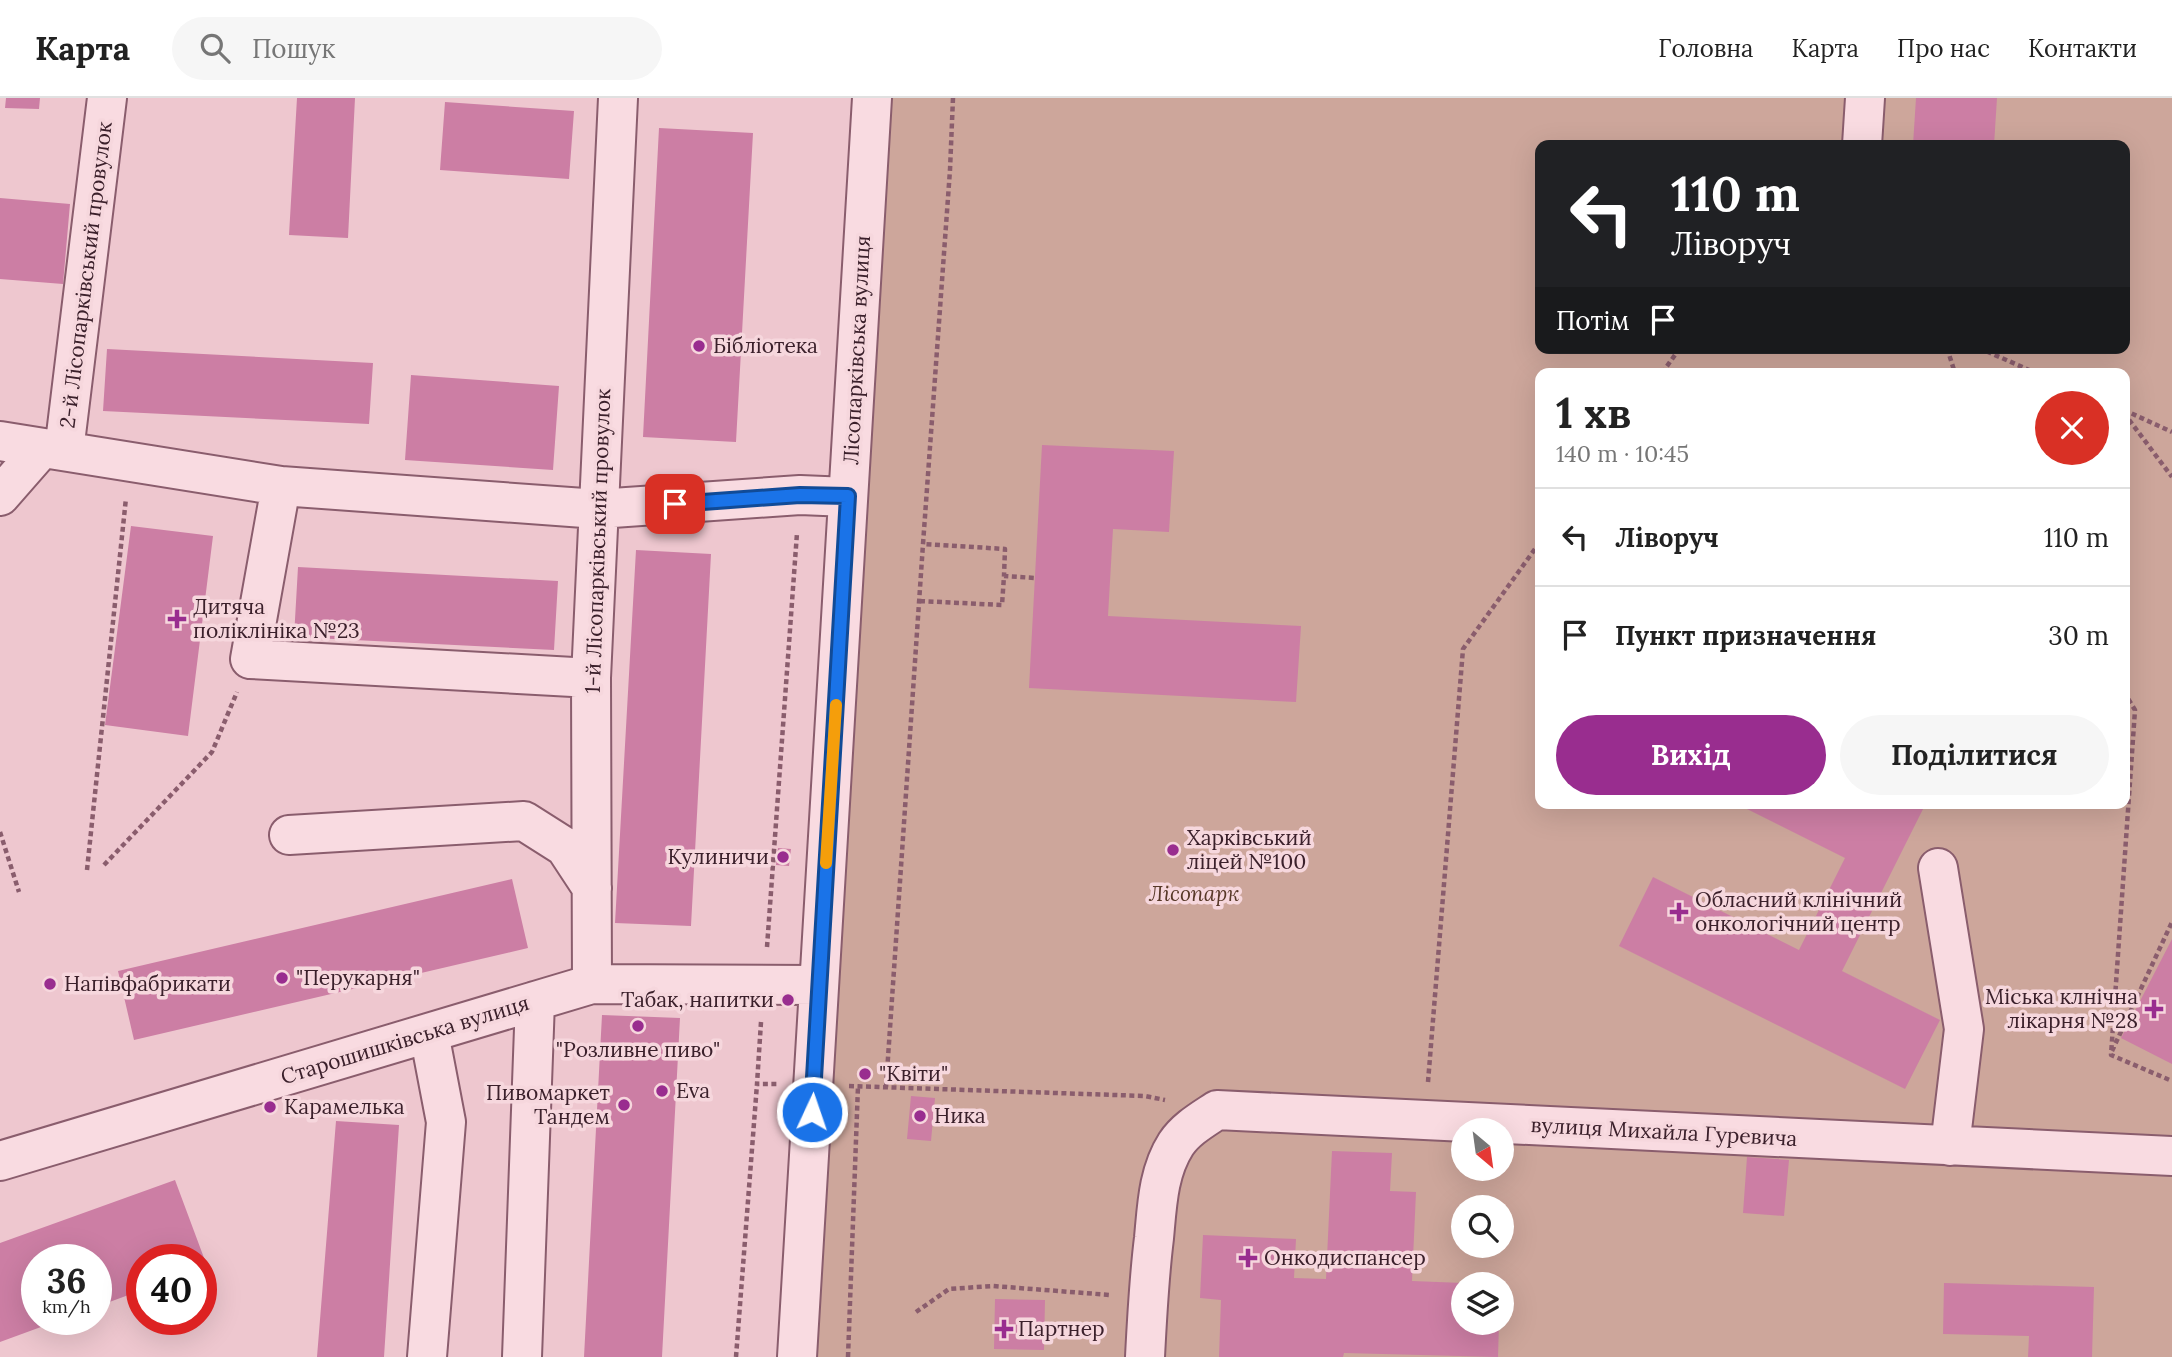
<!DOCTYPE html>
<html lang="uk">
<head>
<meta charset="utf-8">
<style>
  :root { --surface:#fff; --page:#f6f6f6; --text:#222; --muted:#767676; --line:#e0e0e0; --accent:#992d8f }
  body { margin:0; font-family:Lora,serif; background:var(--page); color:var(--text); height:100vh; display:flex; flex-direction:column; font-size:26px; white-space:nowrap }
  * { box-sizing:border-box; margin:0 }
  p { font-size:23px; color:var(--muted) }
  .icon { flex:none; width:38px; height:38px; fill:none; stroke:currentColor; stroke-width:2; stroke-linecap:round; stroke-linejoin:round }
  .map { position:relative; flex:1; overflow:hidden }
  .side { position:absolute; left:1535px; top:270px; width:595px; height:441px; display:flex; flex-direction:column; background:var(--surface); border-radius:14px; box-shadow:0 7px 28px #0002 }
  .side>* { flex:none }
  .guide { position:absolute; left:1535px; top:42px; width:595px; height:214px; border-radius:14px; box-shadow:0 7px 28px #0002; background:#202124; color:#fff; overflow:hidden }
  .needle { width:46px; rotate:151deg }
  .controls { position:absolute; left:1451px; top:1020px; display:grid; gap:14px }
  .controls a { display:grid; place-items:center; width:63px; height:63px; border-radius:50%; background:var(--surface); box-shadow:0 7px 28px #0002; font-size:35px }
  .speed { position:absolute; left:21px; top:1146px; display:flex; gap:14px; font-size:35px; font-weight:700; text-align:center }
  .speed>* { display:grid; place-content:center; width:91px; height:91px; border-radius:50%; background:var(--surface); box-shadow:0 7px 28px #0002; line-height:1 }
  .speed small { font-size:18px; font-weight:400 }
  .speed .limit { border:10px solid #d22; background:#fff; color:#111 }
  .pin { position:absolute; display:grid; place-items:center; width:60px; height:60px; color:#fff; margin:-30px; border-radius:14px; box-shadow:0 4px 10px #0006 }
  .me { position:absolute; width:77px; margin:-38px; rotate:3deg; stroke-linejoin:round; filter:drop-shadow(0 0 5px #0008) }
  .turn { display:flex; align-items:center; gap:24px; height:147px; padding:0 21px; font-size:32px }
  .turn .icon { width:91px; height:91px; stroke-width:2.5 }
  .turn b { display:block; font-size:49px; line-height:60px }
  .then { display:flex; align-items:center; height:66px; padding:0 21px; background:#0003; gap:14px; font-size:26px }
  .round { display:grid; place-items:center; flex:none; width:74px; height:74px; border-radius:37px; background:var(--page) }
  .headline { display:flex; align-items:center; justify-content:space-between; height:119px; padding:0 21px }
  h1 { font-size:42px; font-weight:700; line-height:52px }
  .primary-button { display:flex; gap:14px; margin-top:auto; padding:14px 21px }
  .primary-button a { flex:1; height:80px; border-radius:42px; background:var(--accent); color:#fff; font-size:28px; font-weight:700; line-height:80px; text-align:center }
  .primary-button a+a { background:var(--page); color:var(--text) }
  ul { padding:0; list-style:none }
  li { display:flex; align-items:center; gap:21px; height:98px; padding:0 21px; border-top:2px solid var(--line) }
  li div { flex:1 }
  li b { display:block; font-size:26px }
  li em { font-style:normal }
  header { display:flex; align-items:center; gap:42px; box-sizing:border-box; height:98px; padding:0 35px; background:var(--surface); border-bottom:2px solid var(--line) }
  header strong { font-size:33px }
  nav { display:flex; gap:38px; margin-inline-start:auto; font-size:24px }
  .search { width:490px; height:63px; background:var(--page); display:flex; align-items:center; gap:18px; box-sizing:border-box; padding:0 24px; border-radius:38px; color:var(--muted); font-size:26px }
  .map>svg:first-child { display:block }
  .green { fill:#cda69b; fill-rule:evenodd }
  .building { fill:#cc7ea4 }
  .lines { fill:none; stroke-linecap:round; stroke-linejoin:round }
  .minor-casing { stroke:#8a5d6d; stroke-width:42 }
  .path { stroke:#8a5d6d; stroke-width:4.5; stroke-dasharray:5 3.5; stroke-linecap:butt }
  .minor { stroke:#f9dbe1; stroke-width:38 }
  .route-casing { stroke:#114b97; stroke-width:18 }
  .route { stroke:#1a73e8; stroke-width:12 }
  .slow { stroke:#f59e0b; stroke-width:12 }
  .poi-dot { fill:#992d8f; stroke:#f6d7dd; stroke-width:2.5 }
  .labels { text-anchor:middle; stroke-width:7; stroke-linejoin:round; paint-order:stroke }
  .street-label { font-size:21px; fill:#3b202b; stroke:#f6d7dd }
  .poi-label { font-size:21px; fill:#3b202b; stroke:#f6d7dd; text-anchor:start }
  .park-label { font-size:21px; font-style:italic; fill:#573827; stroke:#f6d7dd }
</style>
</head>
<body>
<header>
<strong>Карта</strong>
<div class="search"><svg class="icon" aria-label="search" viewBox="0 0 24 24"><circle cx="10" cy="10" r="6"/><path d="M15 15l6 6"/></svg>Пошук</div>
<nav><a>Головна</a><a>Карта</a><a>Про нас</a><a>Контакти</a></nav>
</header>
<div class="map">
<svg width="2172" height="1259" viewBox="0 0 2172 1259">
  <rect width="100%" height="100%" fill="#eec7cf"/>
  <path class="green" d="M885,0h1287v1259h-1362zM1540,47h584v203h-584zM1540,275h584v430h-584zM1463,1032h39v39h-39zM1463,1110h39v38h-39zM1463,1186h39v39h-39z"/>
  <path class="building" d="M6,0h34l-1,11 -34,-1z
    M297,0h58l-7,140 -59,-3z
    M1916,0h81l-3,47h-81z
    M445,4l129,9 -5,68 -129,-9z
    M659,30l94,5 -17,309 -93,-5z
    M0,100l70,6 -7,80 -63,-5z
    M107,251l266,14 -4,61 -266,-13z
    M411,277l148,11 -6,84 -148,-10z
    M1042,347l132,6 -5,81 -56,-3 -5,87 193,10 -5,76 -267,-14z
    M131,428l82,10 -25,200 -83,-11z
    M636,452l75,4 -20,372 -76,-3z
    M298,469l260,14 -4,69 -260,-13z
    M1735,705h191l-84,168 98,49 -35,69 -286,-143 34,-69 146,73 46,-92z
    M778,750l13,1 -2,17 -13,-1z
    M512,781l16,69 -394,92 -16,-69z
    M2172,841v125l-51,-26z
    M602,917l78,3 -18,339h-78z
    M911,998l24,2 -4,43 -24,-2z
    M336,1023l63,4 -15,232h-67z
    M1332,1053l60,2 -2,38 26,1 -4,89 51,2v40h36l-1,34 -154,-4 -1,4h-124l2,-57 -21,-2 3,-63 93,4 -2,39 32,1z
    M1747,1059l42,3 -5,56 -41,-3z
    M175,1082l32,86 -6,2v-8h-59v30l-46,17v-47h-59v60h23l-60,22v-99z
    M1944,1185l150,4 -2,70h-64l1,-21 -86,-2z
    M995,1201l50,1 -1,50 -50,-1z"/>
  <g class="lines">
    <defs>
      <path id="minor" d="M1862,47l3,-47
        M0,343l281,45 317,23 202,-14 48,2
        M64,353l43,-353
        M281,388l-31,173 341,19
        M0,398l42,-48
        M289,737l235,-14 41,26 27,41
        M1938,770l26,161 -14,117
        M592,886l-1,-306 27,-580
        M0,1063l592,-177 227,1
        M427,1259l19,-235 -17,-89
        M522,1259l13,-356
        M797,1259l75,-1259
        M1145,1259c2,-40 4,-79 9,-119 3,-32 4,-66 22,-94 10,-15 26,-24 41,-34l955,46"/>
    </defs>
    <use href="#minor" class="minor-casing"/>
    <path class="path" d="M953,0l-3,72 -27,374 82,5 -1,27
      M1947,250l8,25
      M1979,250l57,25
      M1662,275l18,-25
      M2124,312l48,22
      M2124,315l48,64
      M920,503l82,4 2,-29 31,2
      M2124,594l11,18 -24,345 61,26
      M0,734l19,60
      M104,767l108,-113 25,-60
      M87,772l39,-372
      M767,849l30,-414
      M761,924l-4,62h20
      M2112,953l60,-129
      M1428,984l35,-433 77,-107
      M849,988l296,10 20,4
      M886,989l37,-543
      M916,1214l33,-23 44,-3 117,9
      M736,1259l21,-273
      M848,1259l10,-271"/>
    <use href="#minor" class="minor"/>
  </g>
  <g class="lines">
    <defs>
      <path id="route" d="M675,406l125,-9 48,1 -36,616"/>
    </defs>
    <use href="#route" class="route-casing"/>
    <use href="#route" class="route"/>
    <path class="slow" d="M826,765l10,-158"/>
  </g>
  <g class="poi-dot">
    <circle cx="699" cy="248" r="7"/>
    <path d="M173.5 510.5h7v7h7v7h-7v7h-7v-7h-7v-7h7z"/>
    <circle cx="1173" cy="752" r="7"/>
    <circle cx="783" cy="759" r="7"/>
    <path d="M1675.5 803.5h7v7h7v7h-7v7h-7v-7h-7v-7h7z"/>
    <circle cx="282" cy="880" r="7"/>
    <circle cx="50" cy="886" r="7"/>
    <circle cx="788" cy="902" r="7"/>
    <path d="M2150.5 900.5h7v7h7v7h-7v7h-7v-7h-7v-7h7z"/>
    <circle cx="638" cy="928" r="7"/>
    <circle cx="865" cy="976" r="7"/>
    <circle cx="662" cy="993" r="7"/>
    <circle cx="624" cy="1007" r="7"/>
    <circle cx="270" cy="1009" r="7"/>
    <circle cx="920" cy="1018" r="7"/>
    <path d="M1244.5 1149.5h7v7h7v7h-7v7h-7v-7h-7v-7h7z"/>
    <path d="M1000.5 1220.5h7v7h7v7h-7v7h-7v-7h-7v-7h7z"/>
  </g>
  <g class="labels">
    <g class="street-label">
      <text transform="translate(86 177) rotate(-83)" y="7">2-й Лісопарківський провулок</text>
      <text transform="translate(857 252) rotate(-87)" y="7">Лісопарківська вулиця</text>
      <text transform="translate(598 443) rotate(-88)" y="7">1-й Лісопарківський провулок</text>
      <text transform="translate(405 942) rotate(-17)" y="7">Старошишківська вулиця</text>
      <text transform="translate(1664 1034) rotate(3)" y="7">вулиця Михайла Гуревича</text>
    </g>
    <g class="poi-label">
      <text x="713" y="255">Бібліотека</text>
      <text x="193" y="516">Дитяча<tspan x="193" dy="24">поліклініка №23</tspan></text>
      <text x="1187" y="747">Харківський<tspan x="1187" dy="24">ліцей №100</tspan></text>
      <text x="769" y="766" text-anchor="end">Кулиничи</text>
      <text x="1695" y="809">Обласний клінічний<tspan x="1695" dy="24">онкологічний центр</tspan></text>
      <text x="296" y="887">"Перукарня"</text>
      <text x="64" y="893">Напівфабрикати</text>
      <text x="2138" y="906" text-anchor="end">Міська клнічна<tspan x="2138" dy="24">лікарня №28</tspan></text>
      <text x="774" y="909" text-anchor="end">Табак, напитки</text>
      <text x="638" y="959" text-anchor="middle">"Розливне пиво"</text>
      <text x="879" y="983">"Квіти"</text>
      <text x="676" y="1000">Eva</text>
      <text x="610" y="1002" text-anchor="end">Пивомаркет<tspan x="610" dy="24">Тандем</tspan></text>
      <text x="284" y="1016">Карамелька</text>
      <text x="934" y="1025">Ника</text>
      <text x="1264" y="1167">Онкодиспансер</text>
      <text x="1018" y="1238">Партнер</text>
    </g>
    <g class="park-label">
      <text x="1194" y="803">Лісопарк</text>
    </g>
  </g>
</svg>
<div class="controls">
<a><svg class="needle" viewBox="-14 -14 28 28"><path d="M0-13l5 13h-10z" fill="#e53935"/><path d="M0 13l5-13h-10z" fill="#767676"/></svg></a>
<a><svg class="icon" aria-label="search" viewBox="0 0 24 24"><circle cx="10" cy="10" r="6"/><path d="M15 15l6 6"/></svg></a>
<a><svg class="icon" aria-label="layers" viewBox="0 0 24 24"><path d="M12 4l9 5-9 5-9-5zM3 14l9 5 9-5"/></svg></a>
</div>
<div class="speed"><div>36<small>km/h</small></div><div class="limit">40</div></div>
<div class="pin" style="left:675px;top:406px;background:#d93025"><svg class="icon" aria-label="arrive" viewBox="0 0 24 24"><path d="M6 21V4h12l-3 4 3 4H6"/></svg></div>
<svg class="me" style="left:812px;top:1014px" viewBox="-20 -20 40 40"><circle r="17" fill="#1a73e8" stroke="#fff" stroke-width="3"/><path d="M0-11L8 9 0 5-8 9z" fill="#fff"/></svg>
<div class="guide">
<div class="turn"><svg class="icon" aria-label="left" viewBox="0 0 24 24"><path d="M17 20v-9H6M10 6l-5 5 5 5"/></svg><div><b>110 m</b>Ліворуч</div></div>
<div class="then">Потім<svg class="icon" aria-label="arrive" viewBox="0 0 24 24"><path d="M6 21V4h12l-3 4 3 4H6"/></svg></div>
</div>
<section class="side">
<div class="headline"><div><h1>1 хв</h1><p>140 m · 10:45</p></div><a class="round" style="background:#d93025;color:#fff"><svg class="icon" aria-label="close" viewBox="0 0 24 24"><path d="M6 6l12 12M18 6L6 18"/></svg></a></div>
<ul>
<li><svg class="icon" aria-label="left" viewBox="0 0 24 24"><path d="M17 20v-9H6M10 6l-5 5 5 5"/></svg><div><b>Ліворуч</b></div><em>110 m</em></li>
<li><svg class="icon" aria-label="arrive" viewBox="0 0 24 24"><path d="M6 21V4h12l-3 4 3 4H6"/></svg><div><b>Пункт призначення</b></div><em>30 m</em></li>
</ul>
<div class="primary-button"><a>Вихід</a><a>Поділитися</a></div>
</section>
</div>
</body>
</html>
